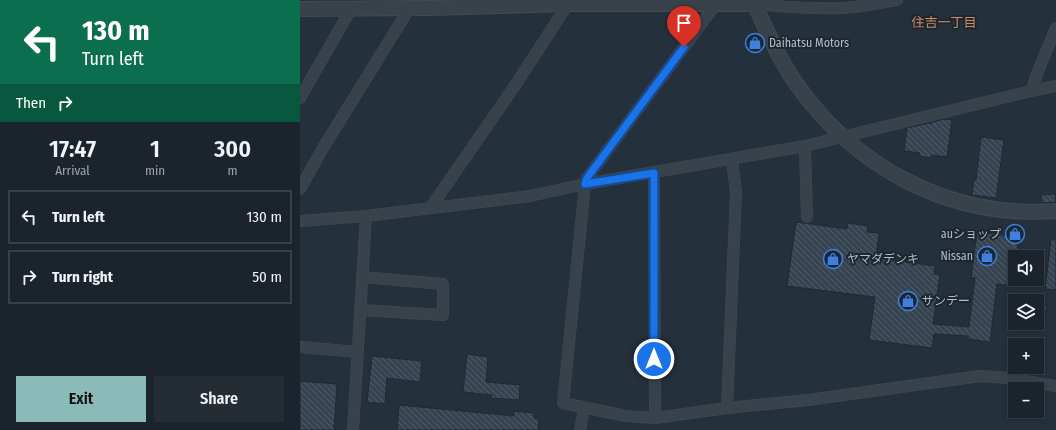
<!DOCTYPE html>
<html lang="en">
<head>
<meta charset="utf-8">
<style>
  :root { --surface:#1b242c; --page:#242c34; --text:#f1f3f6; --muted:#a0a4a9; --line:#394148; --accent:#8bbbb9 }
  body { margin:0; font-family:"Fira Sans Condensed","Noto Sans JP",sans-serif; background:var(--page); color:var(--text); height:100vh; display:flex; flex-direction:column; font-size:15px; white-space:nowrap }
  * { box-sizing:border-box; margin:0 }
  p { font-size:13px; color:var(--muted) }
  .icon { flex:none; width:22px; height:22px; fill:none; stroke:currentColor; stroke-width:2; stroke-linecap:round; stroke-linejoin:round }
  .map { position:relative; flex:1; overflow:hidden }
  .panel { display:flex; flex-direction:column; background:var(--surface); width:300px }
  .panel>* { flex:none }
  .top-card { background:#0b6e4f; color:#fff; overflow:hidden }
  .controls { position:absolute; left:708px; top:250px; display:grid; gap:8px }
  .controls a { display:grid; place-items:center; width:36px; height:36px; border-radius:0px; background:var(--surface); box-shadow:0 2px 6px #0003,0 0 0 1px var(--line); font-size:20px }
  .pin { position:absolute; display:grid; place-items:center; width:34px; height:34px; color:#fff; margin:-41px -17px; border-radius:50% 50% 50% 0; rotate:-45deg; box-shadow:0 0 4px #0007 }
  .pin .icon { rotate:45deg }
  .me { position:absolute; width:44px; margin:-22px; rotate:0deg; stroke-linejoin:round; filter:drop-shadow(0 0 3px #0008) }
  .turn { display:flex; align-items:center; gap:14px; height:84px; padding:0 16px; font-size:18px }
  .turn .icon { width:52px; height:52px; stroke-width:2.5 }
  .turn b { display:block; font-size:28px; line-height:34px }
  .then { display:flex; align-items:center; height:38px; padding:0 16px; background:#0003; gap:8px; font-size:15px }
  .eta { display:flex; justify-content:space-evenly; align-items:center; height:68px; text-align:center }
  .eta b { font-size:24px; font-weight:600; line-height:28px }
  .cta { display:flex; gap:8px; margin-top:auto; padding:8px 16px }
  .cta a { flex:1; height:46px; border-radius:0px; background:var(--accent); color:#111; font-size:16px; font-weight:600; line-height:46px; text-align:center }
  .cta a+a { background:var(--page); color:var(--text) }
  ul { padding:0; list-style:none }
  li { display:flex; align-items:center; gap:12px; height:54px; margin:0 8px 6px; padding:0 8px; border:2px solid var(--line); border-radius:0px }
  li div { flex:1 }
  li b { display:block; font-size:15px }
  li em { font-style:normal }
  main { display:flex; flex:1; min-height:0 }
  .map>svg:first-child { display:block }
  .building { fill:url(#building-back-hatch); stroke:#1f2932 }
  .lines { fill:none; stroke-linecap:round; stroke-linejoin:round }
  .minor-casing { stroke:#414b54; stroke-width:12 }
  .tertiary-casing { stroke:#414b54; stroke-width:16 }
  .minor { stroke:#38424b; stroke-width:11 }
  .tertiary { stroke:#38424b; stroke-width:14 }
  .route-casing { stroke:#114b97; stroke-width:10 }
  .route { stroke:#1a73e8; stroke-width:7 }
  .labels { text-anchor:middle; stroke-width:4; stroke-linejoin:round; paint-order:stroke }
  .poi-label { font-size:12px; fill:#b3bcc7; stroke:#1d2730; text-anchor:start }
  .neighbourhood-label { font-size:13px; fill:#d08a65; stroke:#1d2730 }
</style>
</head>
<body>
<main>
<section class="panel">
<div class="top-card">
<div class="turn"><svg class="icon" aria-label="left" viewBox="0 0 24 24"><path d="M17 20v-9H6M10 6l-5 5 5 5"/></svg><div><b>130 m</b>Turn left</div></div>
<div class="then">Then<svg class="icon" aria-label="right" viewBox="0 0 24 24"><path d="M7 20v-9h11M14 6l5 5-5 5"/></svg></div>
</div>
<div class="eta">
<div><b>17:47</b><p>Arrival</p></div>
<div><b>1</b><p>min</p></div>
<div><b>300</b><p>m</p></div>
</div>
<ul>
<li><svg class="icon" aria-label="left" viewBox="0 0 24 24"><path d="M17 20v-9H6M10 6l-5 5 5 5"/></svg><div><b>Turn left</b></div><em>130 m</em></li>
<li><svg class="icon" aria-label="right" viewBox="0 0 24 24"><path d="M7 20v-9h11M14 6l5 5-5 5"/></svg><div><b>Turn right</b></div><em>50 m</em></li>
</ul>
<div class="cta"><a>Exit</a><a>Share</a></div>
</section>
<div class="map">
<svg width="756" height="430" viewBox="0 0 756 430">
  <defs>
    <pattern id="building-back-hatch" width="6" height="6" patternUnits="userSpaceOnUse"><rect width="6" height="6" fill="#364452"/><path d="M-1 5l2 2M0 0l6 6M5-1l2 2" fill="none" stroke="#515d69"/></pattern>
  </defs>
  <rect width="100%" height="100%" fill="#24303b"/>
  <path class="building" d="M644,119l8,1 -5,37 -16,-2v3l-12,-2 1,-3 -16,-2 3,-23 21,-5 4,1v-2z
    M681,137l23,3 -8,58 -24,-3 2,-15h2z
    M755,194l1,8 -14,1 -1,-8z
    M496,222l51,7 1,-6 20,3 -1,6 12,1 -3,25 59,8 -1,8 6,1 -7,49 36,3 6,-49h-4l6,-46 33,4 1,-12 10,1 -5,32h-1l-1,19h1v10l-18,-2 -7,58 -22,-3v-3l-34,-2 -2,14 -63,-8 6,-43 -88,-11z
    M751,239h5v51l-11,-1z
    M738,303l9,2 -3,13 -7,-1z
    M167,354l21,3 -2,25 34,3 -1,15 -28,-2 1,-3 -29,-3z
    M72,356l50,5 -2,21 -33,-4 -2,26 -18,-2z
    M0,381l37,3 -3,46h-34z
    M99,405l115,11v-5l20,2v5l5,1 -1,11h-141z"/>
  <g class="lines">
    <defs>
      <path id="minor" d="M416,4l-129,174 -2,6 -22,219 63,13 29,2 72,-10 81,-8 172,-24 28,2 48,8
        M454,4c29,3 59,5 89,4 18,-1 36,-5 54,-8
        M731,91l7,-20 18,-43
        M0,98l51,-89
        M505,146l2,71
        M354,173l1,245
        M0,189l23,-41 86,-139
        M131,207l85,-123 52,-80
        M0,221l66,-5 164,-20 55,-12 220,-38 226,-55 25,-5
        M60,310l83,5v-31l-81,-7
        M0,347l57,5
        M427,408l9,-215 -4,-34
        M53,430l13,-214
        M280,430l4,-21"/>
      <path id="tertiary" d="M0,9l128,-1 140,-4h186c13,26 24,54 41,78 60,86 155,137 261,129"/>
    </defs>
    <use href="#minor" class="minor-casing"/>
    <use href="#tertiary" class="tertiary-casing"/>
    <use href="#minor" class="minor"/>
    <use href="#tertiary" class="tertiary"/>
  </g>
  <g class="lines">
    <defs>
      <path id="route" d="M354,359v-186l-69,11 2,-6 97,-131"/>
    </defs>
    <use href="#route" class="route-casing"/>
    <use href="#route" class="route"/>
  </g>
  <defs>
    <symbol id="shop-ring" viewBox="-11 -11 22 22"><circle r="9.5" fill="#1d2730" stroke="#3f7fe0" stroke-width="1.5"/><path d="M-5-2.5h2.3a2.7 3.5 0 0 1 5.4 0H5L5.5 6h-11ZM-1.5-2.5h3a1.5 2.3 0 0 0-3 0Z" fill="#3f7fe0"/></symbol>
  </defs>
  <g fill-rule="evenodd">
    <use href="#shop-ring" x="444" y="32" width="22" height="22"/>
    <use href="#shop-ring" x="704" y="223" width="22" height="22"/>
    <use href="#shop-ring" x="676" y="245" width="22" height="22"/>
    <use href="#shop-ring" x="522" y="248" width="22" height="22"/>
    <use href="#shop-ring" x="597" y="290" width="22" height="22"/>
  </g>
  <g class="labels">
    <g class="poi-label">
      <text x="469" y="47">Daihatsu Motors</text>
      <text x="701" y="238" text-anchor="end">auショップ</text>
      <text x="673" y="260" text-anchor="end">Nissan</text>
      <text x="547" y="263">ヤマダデンキ</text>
      <text x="622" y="305">サンデー</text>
    </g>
    <g class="neighbourhood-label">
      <text x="644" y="27">住吉一丁目</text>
    </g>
  </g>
</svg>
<div class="controls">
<a><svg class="icon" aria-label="sound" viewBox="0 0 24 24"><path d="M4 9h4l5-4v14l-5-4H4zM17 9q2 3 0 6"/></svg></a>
<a><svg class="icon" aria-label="layers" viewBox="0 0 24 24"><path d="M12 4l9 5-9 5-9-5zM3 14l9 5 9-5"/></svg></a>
<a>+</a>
<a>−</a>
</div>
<div class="pin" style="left:384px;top:47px;background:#d93025"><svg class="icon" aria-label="arrive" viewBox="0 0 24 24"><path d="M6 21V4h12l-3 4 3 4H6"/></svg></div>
<svg class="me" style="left:354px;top:359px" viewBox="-20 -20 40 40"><circle r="17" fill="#1a73e8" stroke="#fff" stroke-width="3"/><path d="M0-11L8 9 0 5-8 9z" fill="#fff"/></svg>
</div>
</main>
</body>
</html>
